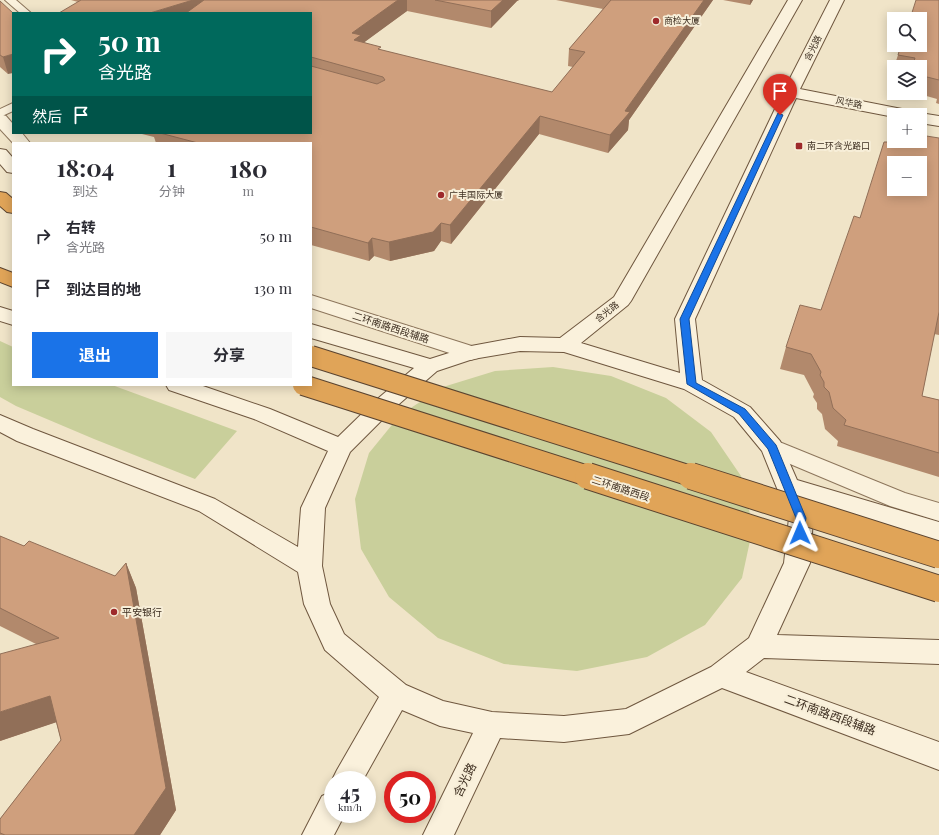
<!DOCTYPE html>
<html lang="zh">
<head>
<meta charset="utf-8">
<style>
  :root { --surface:#fff; --page:#f7f7f7; --text:#2b2b33; --muted:#7c7c81; --accent:#1a73e8 }
  body { margin:0; font-family:"Playfair Display","Noto Sans SC",serif; background:var(--page); color:var(--text); height:100vh; display:flex; flex-direction:column; font-size:15px; white-space:nowrap }
  * { box-sizing:border-box; margin:0 }
  p { font-size:13px; color:var(--muted) }
  .icon { flex:none; width:22px; height:22px; fill:none; stroke:currentColor; stroke-width:2; stroke-linecap:round; stroke-linejoin:round }
  .map { position:relative; flex:1; overflow:hidden }
  .drawer { position:absolute; left:12px; top:142px; width:300px; height:244px; display:flex; flex-direction:column; background:var(--surface); border-radius:0px; box-shadow:0 2px 10px #0003 }
  .drawer>* { flex:none }
  .hud { position:absolute; left:12px; top:12px; width:300px; height:122px; border-radius:0px; box-shadow:0 2px 10px #0003; background:#00695c; color:#fff; overflow:hidden }
  .buttons { position:absolute; left:887px; top:12px; display:grid; gap:8px }
  .buttons a { display:grid; place-items:center; width:40px; height:40px; border-radius:0px; background:var(--surface); box-shadow:0 2px 10px #0003; font-size:20px }
  .speed { position:absolute; left:324px; top:771px; display:flex; gap:8px; font-size:20px; font-weight:700; text-align:center }
  .speed>* { display:grid; place-content:center; width:52px; height:52px; border-radius:50%; background:var(--surface); box-shadow:0 2px 10px #0003; line-height:1 }
  .speed small { font-size:10px; font-weight:400 }
  .speed .limit { border:6px solid #d22; background:#fff; color:#111 }
  .pin { position:absolute; display:grid; place-items:center; width:34px; height:34px; color:#fff; margin:-41px -17px; border-radius:50% 50% 50% 0; rotate:-45deg; box-shadow:0 0 4px #0007 }
  .pin .icon { rotate:45deg }
  .me { position:absolute; width:44px; margin:-22px; rotate:359deg; stroke-linejoin:round; filter:drop-shadow(0 0 3px #0008) }
  .turn { display:flex; align-items:center; gap:14px; height:84px; padding:0 20px; font-size:18px }
  .turn .icon { width:52px; height:52px; stroke-width:2.5 }
  .turn b { display:block; font-size:28px; line-height:34px }
  .then { display:flex; align-items:center; height:38px; padding:0 20px; background:#0003; gap:8px; font-size:15px }
  .eta { display:flex; justify-content:space-evenly; align-items:center; height:68px; text-align:center }
  .eta b { font-size:24px; font-weight:700; line-height:28px }
  .primary-button { display:flex; gap:8px; margin-top:auto; padding:8px 20px }
  .primary-button a { flex:1; height:46px; border-radius:0px; background:var(--accent); color:#fff; font-size:16px; font-weight:700; line-height:46px; text-align:center }
  .primary-button a+a { background:var(--page); color:var(--text) }
  ul { padding:0; list-style:none }
  li { display:flex; align-items:center; gap:12px; height:52px; padding:0 20px }
  li div { flex:1 }
  li b { display:block; font-size:15px }
  li em { font-style:normal }
  .map>svg:first-child { display:block }
  .green { fill:#c9cf9b }
  .lines { fill:none; stroke-linecap:round; stroke-linejoin:round }
  .lane-casing { stroke:#8d765c; stroke-width:2 }
  .street-casing { stroke:#8d765c; stroke-width:2 }
  .secondary-casing { stroke:#6f573f; stroke-width:2 }
  .highway-casing { stroke:#5b4430; stroke-width:2 }
  .lane { fill:#faf1dc; fill-rule:evenodd }
  .street { fill:#faf1dc; fill-rule:evenodd }
  .secondary { fill:#faf1dc; fill-rule:evenodd }
  .highway { fill:#e0a458; fill-rule:evenodd }
  .highway-bridge-far1-casing { stroke:#5b4430; stroke-width:22; stroke-linecap:butt }
  .highway-bridge-casing { stroke:#5b4430; stroke-width:28; stroke-linecap:butt }
  .highway-bridge-far1 { stroke:#e0a458; stroke-width:20 }
  .highway-bridge { stroke:#e0a458; stroke-width:26 }
  .wall { fill:#b2896c }
  .shaded-wall { fill:#916f58 }
  .building { fill:#cf9f7d; stroke:#916f58; fill-rule:evenodd }
  .route { fill:#1a73e8; stroke:#114b97 }
  .poi-dot { fill:#9e2a2b; stroke:#f7eed8; stroke-width:1.5 }
  .labels { text-anchor:middle; stroke-width:4; stroke-linejoin:round; paint-order:stroke }
  .far-poi-label { font-size:9px; fill:#3d2e20; stroke:#f7eed8; text-anchor:start }
  .far-street-label { font-size:9px; fill:#3d2e20; stroke:#f7eed8 }
  .street-label { font-size:10px; fill:#3d2e20; stroke:#f7eed8 }
  .poi-label { font-size:10px; fill:#3d2e20; stroke:#f7eed8; text-anchor:start }
  .near-street-label { font-size:12px; fill:#3d2e20; stroke:#f7eed8 }
</style>
</head>
<body>
<div class="map">
<svg width="939" height="835" viewBox="0 0 939 835">
  <rect width="100%" height="100%" fill="#f0e4c8"/>
  <path class="green" d="M0,341l13,6v38h99l125,46 -42,48 -101,-40 -78,-33 -16,-9z
    M553,367l58,9 55,22 45,34 30,44 12,51 -11,51 -37,47 -58,32 -70,14 -73,-7 -66,-26 -49,-41 -28,-48 -6,-50 14,-46 31,-38 43,-28 52,-16z"/>
  <g class="lines">
    <defs>
      <path id="lane" d="M5,0h11l15,13h-11z
        M13,103v8l-13,6v-8z"/>
      <path id="street" d="M0,114l6,2 7,8v9h9l8,10h-17l-13,-14z
        M311,295l167,53 3,5 -3,5 -7,2 -160,-52z
        M772,439l133,54 34,10v18l-49,-15 -126,-53 -3,-6 3,-6z"/>
      <path id="secondary" d="M788,0h14l-171,301 -3,4 -47,38 99,30 -5,-54 108,-227 47,-92h14l-44,89 107,21 6,2 2,3 5,-2 19,3v10l-19,-3v-8h-26v2l-98,-19 -101,221 7,61 48,27 30,34 17,39 142,42v20l-134,-42 8,18 -3,45 -33,72 162,5v24l-175,-6 -18,14 193,70v28l-217,-82 -93,46 -65,8 -64,-4 -46,97h-31l50,-102 -33,-7 -38,-16 -39,70h-30v2l-1,-2 5,-10 42,-73 -54,-47 -21,-46 -6,-32 -99,-61 -182,-70 -17,-9v-17l33,14 182,70 83,48 3,-39 27,-57 -74,-32 -85,-29 -3,-5h34l70,24 68,28 37,-36 39,-33 -103,-30v-14l119,35 41,-13 49,-9 40,1 54,-41zM520,351l44,1 120,37 50,28 28,34 27,67 -5,45 -35,75 -38,29 -85,42 -62,7 -72,-4 -49,-11 -37,-16 -62,-51 -14,-30 -8,-38 3,-58 25,-56 41,-41 46,-40 36,-12z
        M0,149l6,1 7,8v15l-6,-1 -7,-8z
        M0,307l13,4v14l-13,-4z
        M333,791v23h12l-11,21h-32l20,-39z"/>
      <path id="highway" d="M0,192l6,1 7,6v14l-6,-1 -7,-6z
        M0,268l13,5v14l-13,-5z"/>
    </defs>
    <use href="#lane" class="lane-casing"/>
    <use href="#street" class="street-casing"/>
    <use href="#secondary" class="secondary-casing"/>
    <use href="#highway" class="highway-casing"/>
    <use href="#lane" class="lane"/>
    <use href="#street" class="street"/>
    <use href="#secondary" class="secondary"/>
    <use href="#highway" class="highway"/>
    <defs>
      <path id="highway-bridge-far1" d="M311,356l383,121
        M303,385l288,92"/>
      <path id="highway-bridge" d="M588,476l351,113
        M691,476l248,79"/>
    </defs>
    <use href="#highway-bridge-far1" class="highway-bridge-far1-casing"/>
    <use href="#highway-bridge" class="highway-bridge-casing"/>
    <use href="#highway-bridge-far1" class="highway-bridge-far1"/>
    <use href="#highway-bridge" class="highway-bridge"/>
  </g>
  <path class="wall" d="M71,0h448l-2,1 -26,27 -84,-17 -43,31 17,8 171,42 21,-25 -5,-1 1,-17 34,-40 -47,-9h157l-84,120 -1,10 -20,23 -69,-19 -88,110 -10,-3 -7,10 -44,10 -16,-5 -5,5 -58,-16v-102h-155l-2,-6 -16,-4h173v-120l-233,-11z
    M723,0h30l-3,5z
    M939,0v104l-3,-1 1,-4 -21,-6h4v-26h-26l4,-12z
    M0,1l8,73 -8,-7z
    M939,138v197l-5,-1 -12,62 17,4v77l-102,-31 1,-5 -13,-12 -3,-15 -5,-5v-6l-4,-6 1,-3 -10,-19 -24,-6 6,-22 35,-37 39,-92 28,-76z
    M0,536l24,10 91,30 11,-13 10,25 40,222 -16,25h-160v-16l61,-79 -5,-18 -56,19 36,-97 -36,-18z"/>
  <path class="shaded-wall" d="M193,0h21l-7,13h-57z
    M398,0h9v11l-45,33 -6,12 -4,-23z
    M503,0h16l-2,1 -26,27v-17z
    M704,0h9l-84,120 -1,10 -20,23 2,-18 15,-24z
    M750,0h3l-3,5z
    M13,54v19l-5,1 -5,-17z
    M540,116l-1,18 -88,110 -1,-19z
    M441,223v18l-7,10 -44,10 -1,-19z
    M372,238l2,18 -5,5 -1,-18z
    M126,563l10,25 40,222 -16,25h-26z
    M50,696l13,24 -63,21v-29z"/>
  <path class="building" d="M81,0h112l-43,13h-91z
    M204,0h194l-46,33 9,2 -7,5 27,7 -3,2 174,43 33,-40 -16,-3 42,-49h93l-79,111 5,1 -20,23 -70,-19 -90,109 -9,-2 -8,9 -44,10 -17,-4 -4,5 -57,-16v-84h-113l-38,-10h151v-67l66,18 8,-4 -2,-3 -72,-20v-44h-125z
    M435,0h68l-12,11z
    M916,0h23v80l-16,-4 -3,-1v-8h-8l3,-9 -17,-3 3,-10h19v-26h-10z
    M0,1l13,12v41l-10,3 -3,-2z
    M920,135l19,3v174l-17,84 17,4v53l-95,-28 2,-5 -13,-12 -4,-16 -5,-5v-5l-4,-7 1,-3 -10,-18 -25,-7 14,-42 21,5 33,-94 6,2 24,-76h4v-2l6,-1v2h26zM894,163h26v26h-26z
    M0,536l24,10 5,-5 86,35 11,-13 40,225 -32,47h-129l-5,-2v-14l61,-79 -11,-44 -50,16v-58l59,-16 -59,-30z"/>
  <path class="route" d="M778,113l5,2 -94,204 7,64 49,26 31,36 30,73 -3,18h-7l-1,-3 1,-15 -28,-69 -29,-35 -52,-30 -7,-65z"/>
  <g class="poi-dot">
    <circle cx="656" cy="21" r="4"/>
    <rect x="795" y="142" width="8" height="8" rx="2"/>
    <circle cx="441" cy="195" r="4"/>
    <circle cx="114" cy="612" r="4"/>
  </g>
  <g class="labels">
    <g class="far-poi-label">
      <text x="664" y="24">商检大厦</text>
      <text x="807" y="149">南二环含光路口</text>
      <text x="449" y="198">广丰国际大厦</text>
    </g>
    <g class="far-street-label">
      <text transform="translate(813 48) rotate(-63)" y="3">含光路</text>
      <text transform="translate(849 103) rotate(11)" y="3">风华路</text>
      <text transform="translate(607 312) rotate(-38)" y="3">含光路</text>
    </g>
    <g class="street-label">
      <text transform="translate(391 327) rotate(18)" y="4">二环南路西段辅路</text>
      <text transform="translate(621 488) rotate(18)" y="4">二环南路西段</text>
    </g>
    <g class="poi-label">
      <text x="122" y="616">平安银行</text>
    </g>
    <g class="near-street-label">
      <text transform="translate(830 715) rotate(20)" y="4">二环南路西段辅路</text>
      <text transform="translate(465 780) rotate(-64)" y="4">含光路</text>
    </g>
  </g>
</svg>
<div class="buttons">
<a><svg class="icon" aria-label="search" viewBox="0 0 24 24"><circle cx="10" cy="10" r="6"/><path d="M15 15l6 6"/></svg></a>
<a><svg class="icon" aria-label="layers" viewBox="0 0 24 24"><path d="M12 4l9 5-9 5-9-5zM3 14l9 5 9-5"/></svg></a>
<a>+</a>
<a>−</a>
</div>
<div class="speed"><div>45<small>km/h</small></div><div class="limit">50</div></div>
<div class="pin" style="left:780px;top:115px;background:#d93025"><svg class="icon" aria-label="arrive" viewBox="0 0 24 24"><path d="M6 21V4h12l-3 4 3 4H6"/></svg></div>
<svg class="me" style="left:800px;top:533px" viewBox="-20 -20 40 40"><path d="M0-17L14 15 0 8-14 15z" fill="#1a73e8" stroke="#fff" stroke-width="4"/></svg>
<div class="hud">
<div class="turn"><svg class="icon" aria-label="right" viewBox="0 0 24 24"><path d="M7 20v-9h11M14 6l5 5-5 5"/></svg><div><b>50 m</b>含光路</div></div>
<div class="then">然后<svg class="icon" aria-label="arrive" viewBox="0 0 24 24"><path d="M6 21V4h12l-3 4 3 4H6"/></svg></div>
</div>
<section class="drawer">
<div class="eta">
<div><b>18:04</b><p>到达</p></div>
<div><b>1</b><p>分钟</p></div>
<div><b>180</b><p>m</p></div>
</div>
<ul>
<li><svg class="icon" aria-label="right" viewBox="0 0 24 24"><path d="M7 20v-9h11M14 6l5 5-5 5"/></svg><div><b>右转</b><p>含光路</p></div><em>50 m</em></li>
<li><svg class="icon" aria-label="arrive" viewBox="0 0 24 24"><path d="M6 21V4h12l-3 4 3 4H6"/></svg><div><b>到达目的地</b></div><em>130 m</em></li>
</ul>
<div class="primary-button"><a>退出</a><a>分享</a></div>
</section>
</div>
</body>
</html>
